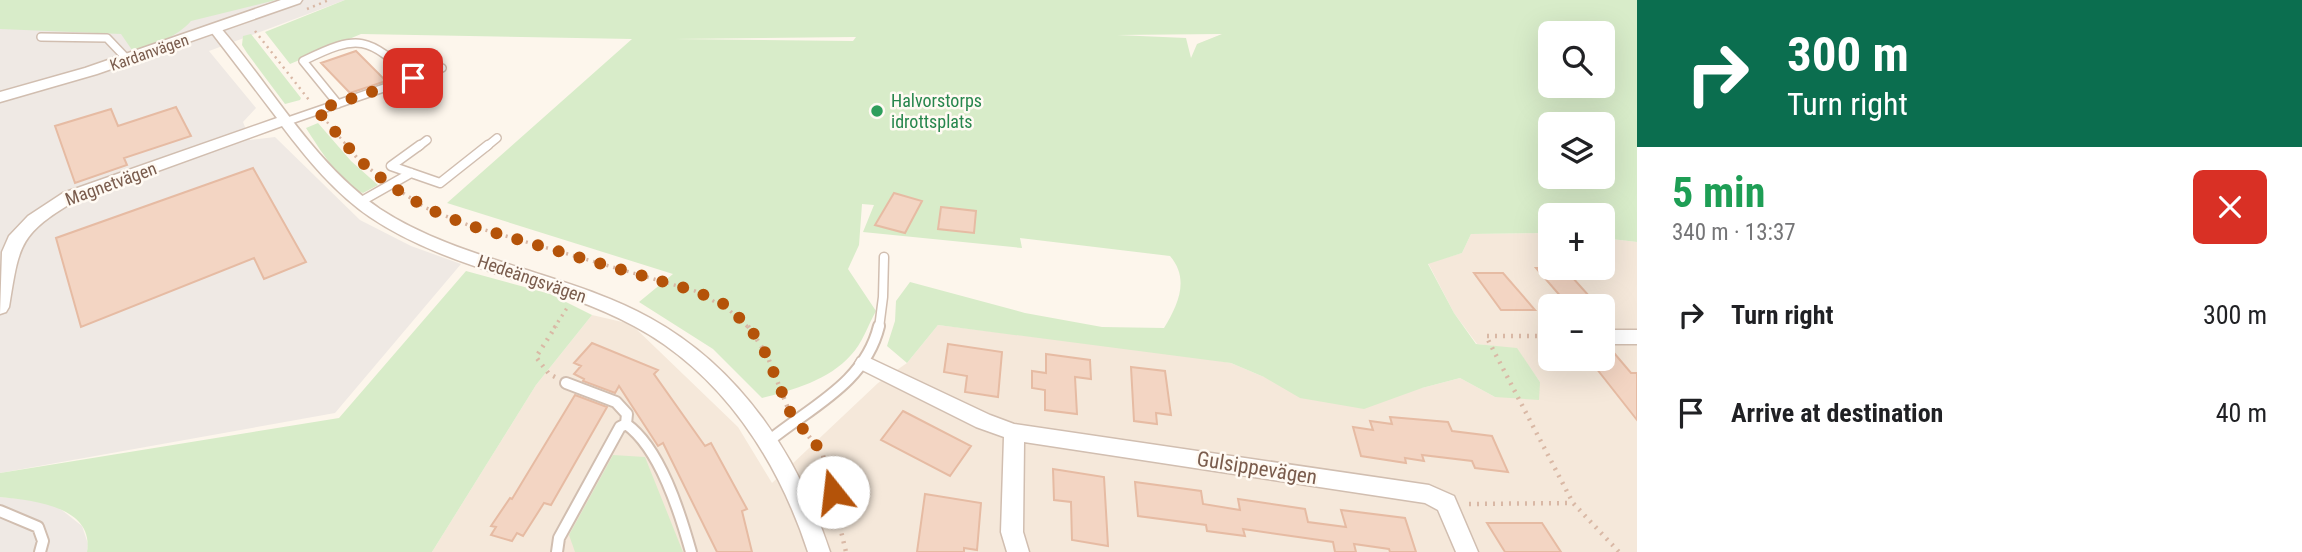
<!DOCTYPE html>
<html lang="en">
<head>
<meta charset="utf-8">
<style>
  :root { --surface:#fff; --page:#f2f2f2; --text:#202124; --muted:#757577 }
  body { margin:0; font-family:"Roboto Condensed",sans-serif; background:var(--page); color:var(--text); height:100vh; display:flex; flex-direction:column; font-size:26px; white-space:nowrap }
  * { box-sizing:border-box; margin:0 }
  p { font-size:23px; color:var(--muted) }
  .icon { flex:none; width:38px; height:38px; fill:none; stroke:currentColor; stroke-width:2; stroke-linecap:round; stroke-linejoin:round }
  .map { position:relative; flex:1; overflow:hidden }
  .panel { display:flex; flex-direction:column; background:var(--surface); width:665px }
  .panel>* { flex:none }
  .hud { background:#0b6e4f; color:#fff; overflow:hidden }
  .buttons { position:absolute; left:1538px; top:21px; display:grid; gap:14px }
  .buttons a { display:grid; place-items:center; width:77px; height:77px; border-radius:10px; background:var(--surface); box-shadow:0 7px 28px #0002; font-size:35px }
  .pin { position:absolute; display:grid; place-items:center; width:60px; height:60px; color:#fff; margin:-30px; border-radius:14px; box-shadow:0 4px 10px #0006 }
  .me { position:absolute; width:77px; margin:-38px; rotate:344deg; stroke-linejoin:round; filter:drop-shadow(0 0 5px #0008) }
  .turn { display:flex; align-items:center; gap:24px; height:147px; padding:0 35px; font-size:32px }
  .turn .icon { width:91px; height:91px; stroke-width:2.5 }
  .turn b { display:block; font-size:49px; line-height:60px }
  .round { display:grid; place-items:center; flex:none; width:74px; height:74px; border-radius:10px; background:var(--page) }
  .summary { display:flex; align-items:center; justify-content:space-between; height:119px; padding:0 35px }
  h1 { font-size:42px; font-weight:700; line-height:52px; color:#1e9e55 }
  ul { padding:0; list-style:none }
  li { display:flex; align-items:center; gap:21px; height:98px; padding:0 35px }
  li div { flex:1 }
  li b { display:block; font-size:26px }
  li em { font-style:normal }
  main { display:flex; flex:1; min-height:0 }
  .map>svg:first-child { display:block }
  .residential { fill:#f5e8da; fill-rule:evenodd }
  .industrial { fill:#efe9e4 }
  .green { fill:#d8ecc9; fill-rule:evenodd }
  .building { fill:#f3d5c3; stroke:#e6bba3; stroke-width:2 }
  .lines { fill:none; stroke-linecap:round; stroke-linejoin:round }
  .service-far2-casing { stroke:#d1beb0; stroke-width:10 }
  .service-far1-casing { stroke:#d1beb0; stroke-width:11 }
  .service-casing { stroke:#d1beb0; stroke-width:14 }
  .minor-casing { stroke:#d1beb0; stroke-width:3 }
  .tertiary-casing { stroke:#d1beb0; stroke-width:3 }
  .path-far2 { stroke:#d9b8a5; stroke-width:2.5; stroke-dasharray:2 4.5; stroke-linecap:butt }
  .path-far1 { stroke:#d9b8a5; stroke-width:3.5; stroke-dasharray:2 5; stroke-linecap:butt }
  .path { stroke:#d9b8a5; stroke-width:4.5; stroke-dasharray:2 6; stroke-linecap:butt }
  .service-far2 { stroke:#fff; stroke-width:7 }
  .service-far1 { stroke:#fff; stroke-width:8 }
  .service { stroke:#fff; stroke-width:10 }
  .minor { fill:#fff; fill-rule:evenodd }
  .tertiary { fill:#fff; fill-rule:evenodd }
  .route { stroke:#b45309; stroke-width:12; stroke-dasharray:0 21.6 }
  .leisure-dot { fill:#2e9e5b; stroke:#fffaf3; stroke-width:2.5 }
  .labels { text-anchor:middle; stroke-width:5; stroke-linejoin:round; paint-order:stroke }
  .far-street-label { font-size:16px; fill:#7a5c4d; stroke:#fffaf3 }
  .leisure-label { font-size:18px; fill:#27864d; stroke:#fffaf3; text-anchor:start }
  .street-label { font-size:18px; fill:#7a5c4d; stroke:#fffaf3 }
  .near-street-label { font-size:21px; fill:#7a5c4d; stroke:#fffaf3 }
</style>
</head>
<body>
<main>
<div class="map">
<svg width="1637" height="552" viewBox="0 0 1637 552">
  <rect width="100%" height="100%" fill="#fdf6ec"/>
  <path class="residential" d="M1550,233v35h53v-30l34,4v310h-1205l104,-167 56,-70 39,9 107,103 34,56 106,-100 29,-20 31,-38 247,30 46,8 33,14 158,11 38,-10 35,19 45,-15 -23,-33 -40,-5 -23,-31 -26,-50 34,-10 9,-19zM1550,306h53v53h-53z"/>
  <path class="industrial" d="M0,0h345l-136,51 47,57 -13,14 7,18 25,-3 85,83 51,26 50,18 -126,149 -335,60z
    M0,497l33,3 25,7 24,19 6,18 -1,8h-87z"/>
  <path class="green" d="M0,0h276l-85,21c-14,16 -38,25 -59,29l-11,-16 -121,-5z
    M345,0h1292v242l-34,-4v-23h-53v18l-79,1 -9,19 -34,11 26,49 22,31 41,4 23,34 -1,18 -44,-3 -35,-19 -38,10 -58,21 -64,-11 -36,-21 -33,-14 -293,-38 -31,38 -20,-17 8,-25 1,-20 14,-19 115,31 77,14 62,1c14,-23 26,-49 6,-72l-150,-18 2,10 -159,-16 11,-27 -12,-1 -3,41 -11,24 28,42c-8,14 -14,33 -25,44 -22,25 -58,35 -89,43l-49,-49 -74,-47 34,-28 -226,-71 185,-164 -271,-5 -71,30 -25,-32zM1550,33h53v53h-53zM1222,34l-25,10 -6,14 -5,-20 -69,-3zM856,37l-3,4 -179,-2h1zM1550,124h53v53h-53z
    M251,34l50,64 -1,2 -15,4 -38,-51 -5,-8 1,-9z
    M318,123l33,38 27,24 -15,8c-21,-8 -45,-46 -57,-65z
    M466,271l84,23 42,21 -56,70 -104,167h-345c8,-46 -56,-52 -87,-55v-24l339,-55z
    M613,455l32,2 38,95h-108l-6,-17z"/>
  <path class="building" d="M356,51l30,30 -36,12 -29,-30z
    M176,107l15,29 -67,22 3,7 -52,18 -20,-57 56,-17 7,17z
    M253,168l53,94 -42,17 -10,-21 -173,69 -25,-89z
    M894,193l28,8 -17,32 -30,-8z
    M941,207l35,4 -2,22 -36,-4z
    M1536,268h28l34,38h-29z
    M1474,273h29l32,37h-34z
    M592,343l66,27 -4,4 51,72 6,-3 36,66 -5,2 10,41h-35l-54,-109 -5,3 -39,-60 -4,7 -32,-12 1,-2 -10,-5 7,-8 -7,-3z
    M948,344l54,8 -4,45 -33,-5 2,-16 -23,-4z
    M1603,347h6l22,26h6v47l-48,-61h14z
    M1046,354l44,6 1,19 -16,-2 2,37 -32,-4v-20l-13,-2v-17l14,2z
    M1131,367l34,4 6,44 -15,-2 1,11 -23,-3z
    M575,395l32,12 -56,98 -7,-2 -21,33 -6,-3 -5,8 -21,-6 5,-8 -5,-1 19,-28 2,1z
    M903,411l68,35 -21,30 -69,-36z
    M1390,417l58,5 4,9 40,5 16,36 -33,-4 -3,-7 -50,-6 2,6 -19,-3 1,5 -45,-7 -8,-29 20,3 -3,-9 22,3z
    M1053,469l51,8 4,69 -36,-6 -1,-38 -17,-2z
    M1135,482l66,9 2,13 37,6 -2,-11 67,10 3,13 38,5 -5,-17 64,8 11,34h-26l-1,-3 -35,-5 2,8h-21l-2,-10 -90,-13 2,7 -38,-5 -1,-6 -68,-9z
    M925,494l56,9 -4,47 -13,-2v4h-47z
    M1487,523h55l19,29h-56z"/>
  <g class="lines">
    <defs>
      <path id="service-far2" d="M41,37l66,1 20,21
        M338,104l-35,-43c57,-28 64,-24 110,17
        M285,122l157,-54
        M418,147l9,-7
        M486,147l11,-9"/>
      <path id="service-far1" d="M420,145l-29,21 49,17 48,-38
        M360,202l51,-29
        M879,328l4,-31 1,-40"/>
      <path id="service" d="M566,383l50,19 11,12 -1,10
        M770,440c42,-34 95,-57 109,-114
        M0,511l38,16 5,14 -3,11
        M557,552l2,-14 61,-111 6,-3c34,24 54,89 65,128"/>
      <path id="minor" d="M215,25l4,1c53,61 94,137 161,183 49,32 107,48 162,66 37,12 74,24 108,43 91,50 148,138 180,234h-22c-30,-92 -86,-179 -174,-226 -84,-45 -184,-55 -264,-109 -35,-24 -63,-58 -88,-91l-207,75c-56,33 -56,44 -66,106l-3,5 -6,2 2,-62 7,-16 19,-20 35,-23 214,-75 -68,-89z
        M1603,330h34v14h-34z
        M865,356l125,59 24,9 415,61 25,11 24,56h-22l-18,-42 -13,-7 -401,-61 -1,90 6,20h-22l-6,-20 3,-95 -28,-10 -118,-59 -3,-5 3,-5z"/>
      <path id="tertiary" d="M281,0h21l-2,3 -203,71 -97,28v-10l85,-24z"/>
    </defs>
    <use href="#service-far2" class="service-far2-casing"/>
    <use href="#service-far1" class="service-far1-casing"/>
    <use href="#service" class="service-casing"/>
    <use href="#minor" class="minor-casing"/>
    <use href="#tertiary" class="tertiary-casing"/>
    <path class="path-far2" d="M307,9l22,-9
      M255,31l54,69
      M327,122l21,25"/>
    <path class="path-far1" d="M346,145l13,15 21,17
      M403,193l23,15 42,17 227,66 33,18 21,19
      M554,328l15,-23"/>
    <path class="path" d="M748,326l19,29 22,56
      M1545,336h-59l87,167 46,49
      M555,377l-6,-3 -13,-17 20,-31
      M804,430l19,25 23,97
      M1469,504l104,-1"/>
    <use href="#service-far2" class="service-far2"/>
    <use href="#service-far1" class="service-far1"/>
    <use href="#service" class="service"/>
    <use href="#minor" class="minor"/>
    <use href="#tertiary" class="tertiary"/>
  </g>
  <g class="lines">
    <path class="route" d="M413,78l-96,32 42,50 31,25 36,23 42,17 227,66 33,15 24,25 14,23 27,65 18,18 12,18 10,37"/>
  </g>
  <circle class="leisure-dot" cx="877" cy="111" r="7"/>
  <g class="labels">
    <g class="far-street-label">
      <text transform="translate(149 52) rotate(-19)" y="6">Kardanvägen</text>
    </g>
    <g class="leisure-label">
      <text x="891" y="107">Halvorstorps<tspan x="891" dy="21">idrottsplats</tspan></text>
    </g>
    <g class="street-label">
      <text transform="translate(111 184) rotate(-20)" y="6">Magnetvägen</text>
      <text transform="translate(532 279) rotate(19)" y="6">Hedeängsvägen</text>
    </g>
    <g class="near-street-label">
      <text transform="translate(1257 468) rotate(9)" y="7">Gulsippevägen</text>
    </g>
  </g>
</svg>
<div class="buttons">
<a><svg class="icon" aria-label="search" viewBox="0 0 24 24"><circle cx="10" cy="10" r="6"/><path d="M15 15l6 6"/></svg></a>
<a><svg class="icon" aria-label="layers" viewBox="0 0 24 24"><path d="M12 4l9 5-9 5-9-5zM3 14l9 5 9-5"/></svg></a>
<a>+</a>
<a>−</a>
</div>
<div class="pin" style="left:413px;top:78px;background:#d93025"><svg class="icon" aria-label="arrive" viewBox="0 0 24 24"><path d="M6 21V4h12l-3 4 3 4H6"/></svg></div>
<svg class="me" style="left:833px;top:492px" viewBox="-20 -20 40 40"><circle r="19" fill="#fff"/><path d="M0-13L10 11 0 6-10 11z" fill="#b45309"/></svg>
</div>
<section class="panel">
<div class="hud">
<div class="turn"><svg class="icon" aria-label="right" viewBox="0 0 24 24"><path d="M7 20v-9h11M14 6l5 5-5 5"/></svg><div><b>300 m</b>Turn right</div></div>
</div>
<div class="summary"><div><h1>5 min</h1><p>340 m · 13:37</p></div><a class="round" style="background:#d93025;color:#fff"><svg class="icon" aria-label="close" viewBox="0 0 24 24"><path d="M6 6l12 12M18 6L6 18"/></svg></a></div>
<ul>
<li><svg class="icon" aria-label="right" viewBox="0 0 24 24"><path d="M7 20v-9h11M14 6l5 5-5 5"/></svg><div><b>Turn right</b></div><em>300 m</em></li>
<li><svg class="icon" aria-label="arrive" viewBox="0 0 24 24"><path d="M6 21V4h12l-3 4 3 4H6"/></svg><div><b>Arrive at destination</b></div><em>40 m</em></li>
</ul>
</section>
</main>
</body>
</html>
